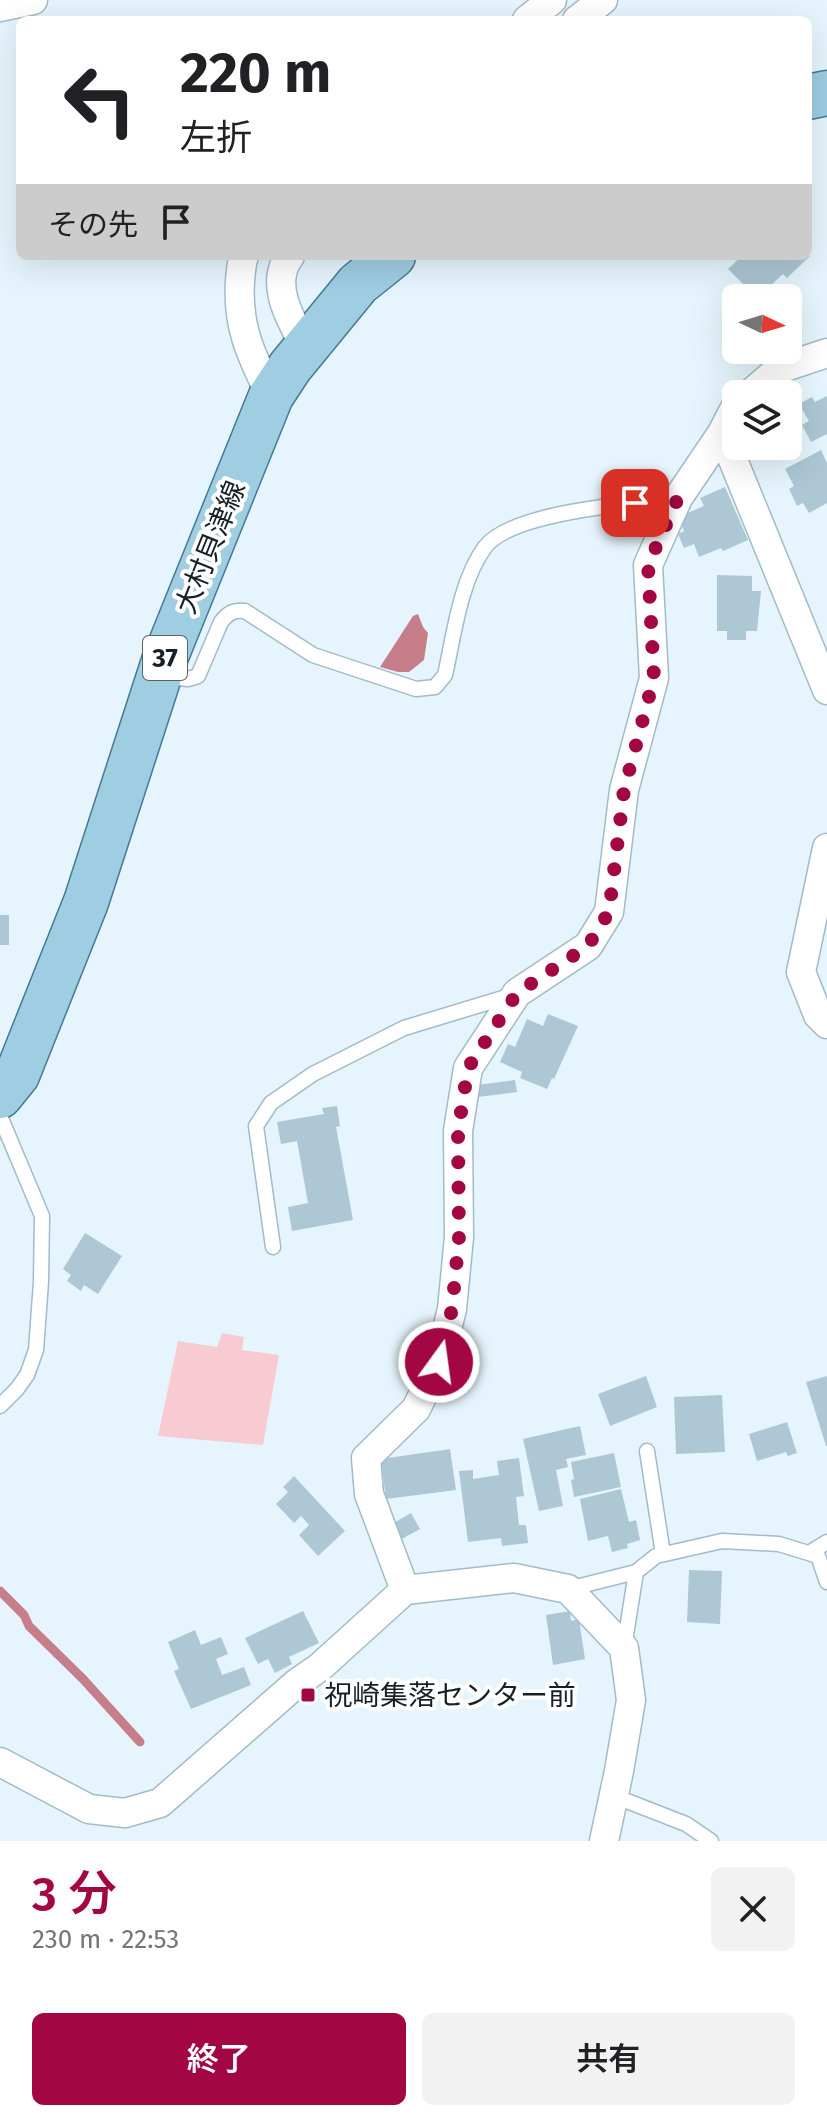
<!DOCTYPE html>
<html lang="ja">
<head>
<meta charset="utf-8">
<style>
  :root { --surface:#fff; --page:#f2f2f2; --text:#202124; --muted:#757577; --accent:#a20743 }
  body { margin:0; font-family:"Fira Sans","Noto Sans JP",sans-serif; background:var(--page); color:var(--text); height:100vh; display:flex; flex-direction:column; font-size:30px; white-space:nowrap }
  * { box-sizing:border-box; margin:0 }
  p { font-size:26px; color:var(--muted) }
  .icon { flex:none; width:44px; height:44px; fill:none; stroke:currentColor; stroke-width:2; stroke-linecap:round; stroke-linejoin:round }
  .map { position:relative; height:1841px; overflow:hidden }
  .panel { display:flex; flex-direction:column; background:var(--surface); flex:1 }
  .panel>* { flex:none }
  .guide { position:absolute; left:16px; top:16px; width:796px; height:244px; border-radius:12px; box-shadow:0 8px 32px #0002; background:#fff; color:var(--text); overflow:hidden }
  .needle { width:52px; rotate:94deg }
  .fabs { position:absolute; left:722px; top:284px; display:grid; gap:16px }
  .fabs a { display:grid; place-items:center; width:80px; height:80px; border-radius:12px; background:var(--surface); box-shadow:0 8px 32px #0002; font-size:40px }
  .pin { position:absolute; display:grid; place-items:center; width:68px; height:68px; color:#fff; margin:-34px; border-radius:16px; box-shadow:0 4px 12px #0006 }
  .me { position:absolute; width:88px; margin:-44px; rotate:14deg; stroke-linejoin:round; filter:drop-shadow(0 0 6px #0008) }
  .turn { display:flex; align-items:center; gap:28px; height:168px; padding:0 32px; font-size:36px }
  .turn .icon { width:104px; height:104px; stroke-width:2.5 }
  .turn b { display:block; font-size:56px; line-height:68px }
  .then { display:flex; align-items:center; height:76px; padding:0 32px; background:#0003; gap:16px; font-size:30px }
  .round { display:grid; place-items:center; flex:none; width:84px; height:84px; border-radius:12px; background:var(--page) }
  .head { display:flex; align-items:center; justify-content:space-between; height:136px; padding:0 32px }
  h1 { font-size:48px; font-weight:600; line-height:60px; color:var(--accent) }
  .button { display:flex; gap:16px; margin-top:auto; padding:16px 32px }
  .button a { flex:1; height:92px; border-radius:12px; background:var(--accent); color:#fff; font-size:32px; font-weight:600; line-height:92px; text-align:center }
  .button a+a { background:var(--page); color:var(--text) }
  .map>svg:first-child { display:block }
  .green { fill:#f8cbd2 }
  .water { fill:#c77e8b }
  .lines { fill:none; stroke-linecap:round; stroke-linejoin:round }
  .stream { stroke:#c77e8b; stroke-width:9 }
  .building { fill:#adc7d4 }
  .lane-casing { stroke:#a2bbc8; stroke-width:17 }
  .street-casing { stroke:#a2bbc8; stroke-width:31 }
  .primary-casing { stroke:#457a94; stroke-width:47 }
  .lane { stroke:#fff; stroke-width:14 }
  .street { stroke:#fff; stroke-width:28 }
  .primary { stroke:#9fcde2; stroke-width:44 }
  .route { stroke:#a20743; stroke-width:14; stroke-dasharray:0 25.2 }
  .poi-dot { fill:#a20743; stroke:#fff; stroke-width:3 }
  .labels { text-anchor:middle; stroke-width:8; stroke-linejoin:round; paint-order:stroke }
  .shield { fill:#fff; stroke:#5c6366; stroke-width:2 }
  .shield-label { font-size:26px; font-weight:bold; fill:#162025 }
  .street-label { font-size:28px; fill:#162025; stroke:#fff }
  .poi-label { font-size:28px; fill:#162025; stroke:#fff; text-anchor:start }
</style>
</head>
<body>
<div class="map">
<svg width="827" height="1841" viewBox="0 0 827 1841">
  <rect width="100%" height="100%" fill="#e6f5fd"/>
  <path class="green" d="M222,1333l22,4 -2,13 37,5 -16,90 -105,-9 20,-95 39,6z"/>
  <path class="water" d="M418,614l5,13 5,6 -4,27 -15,12h-11l-18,-5 33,-51z"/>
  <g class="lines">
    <path class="stream" d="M0,1591l24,24 5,11 54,53 57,63"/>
  </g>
  <path class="building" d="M742,256h68l-23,22 -4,-4 -26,24 -29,-29z
    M827,396v38l-16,8 -9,-17 7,-4 -10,-17 13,-7 3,5z
    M821,450l6,13v40l-18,10 -6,-10 -6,3 -8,-17 5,-3 -9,-17z
    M725,487l23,53 -25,11 -2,-3 -22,9 -5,-13 -10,4 -6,-14 6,-3 -6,-14 26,-11 -4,-8z
    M717,575l35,1v15h9l-4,40h-11v9h-19v-9h-10z
    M0,915h9v30h-9z
    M548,1014l30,12 -24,53 -2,-1 -5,11 -27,-11 2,-6 -22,-10 8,-18 7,3 12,-28 16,7z
    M515,1080l2,12 -39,5 -1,-12z
    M337,1106l3,20 -4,1 17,93 -61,11 -4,-24 20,-4 -11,-62 -16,3 -4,-22 47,-8 -2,-6z
    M85,1233l37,23 -24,38 -14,-9 -3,6 -14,-10 4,-6 -8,-6z
    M646,1376l11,31 -47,19 -12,-32z
    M827,1376v70h-1l-20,-64z
    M722,1395l3,57 -49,2 -2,-57z
    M787,1422l10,31 -9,3 -2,-4 -29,9 -8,-27z
    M580,1426l6,29 -20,4 2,8 -12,3 7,36 -24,5 -16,-72z
    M450,1449l6,41 -70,9 -5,-40z
    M614,1453l7,34 -47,10 -3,-17 3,-1 -3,-17z
    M519,1458l5,38 -8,1 3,28h7l2,18 -26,3 -1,-8 -33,4 -9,-71 14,-1v9l26,-4 -2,-14z
    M294,1476l51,55 -27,25 -19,-21 10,-10 -8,-9 -7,7 -18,-19 12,-12 -5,-5z
    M621,1489l8,33 7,-2 4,20 -13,4 1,4 -16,4 -4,-16 -20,5 -8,-42z
    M411,1513l9,16 -20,11 -8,-16z
    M689,1570l33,1 -2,53 -33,-2z
    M303,1611l16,32 -30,14 3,7 -17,9 -7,-14 -10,5 -13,-26z
    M570,1611l1,10 8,-2 6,40 -32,6 -7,-50z
    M195,1630l6,15 20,-8 7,17 -12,5 6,16 22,-8 7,18 -60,24 -17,-38 5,-2 -11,-27z"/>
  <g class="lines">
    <defs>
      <path id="lane" d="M166,677l22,2 10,-3 23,-54c7,-9 12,-12 24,-11l68,44 103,34 19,-2 10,-12c9,-40 15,-94 40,-128 26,-35 149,-44 193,-49
        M0,1116l42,100 -1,66 -5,68 -9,25 -10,14 -17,17
        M273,1247l-17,-121 15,-23 42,-29 91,-46 109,-33
        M647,1451l16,103
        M809,1553l18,-11
        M568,1589l68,-17
        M624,1648l12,-76 20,-16 66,-15 57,3 39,12 9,26
        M614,1796l72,28 25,17"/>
      <path id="street" d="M0,7l33,-7
        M527,20l25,-20
        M577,20l26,-20
        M244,256c-3,8 -3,16 -4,25 -3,46 11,74 31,115
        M290,256c-22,28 2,66 16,92
        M750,394l29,-25 48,-16
        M722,433l105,257
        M827,848l-26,124 17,43 9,9
        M405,1590l-36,-96 -3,-36 50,-49 23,-47 13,-53 7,-72 -1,-106 10,-63 49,-75 71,-47 21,-34 15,-122 30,-112 -6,-113 30,-67 44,-65 14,-27
        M0,1762l89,47 36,4 35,-10 137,-120 23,-16 85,-77 109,-12 54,11 56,59 7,52 -12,71 -15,70"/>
      <path id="primary" d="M808,97l19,-4
        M0,1096l17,-21 69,-173 78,-241 107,-265 19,-29 68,-83 35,-28"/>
    </defs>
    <use href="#lane" class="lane-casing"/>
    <use href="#street" class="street-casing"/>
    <use href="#primary" class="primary-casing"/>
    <use href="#lane" class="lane"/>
    <use href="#street" class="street"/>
    <use href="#primary" class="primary"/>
  </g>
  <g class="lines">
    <path class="route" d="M439,1362l13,-53 7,-72 -1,-106 10,-63 49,-75 71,-47 21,-34 15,-122 30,-112 -6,-113 30,-67 -43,5"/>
  </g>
  <rect class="poi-dot" x="300" y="1687" width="16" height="16" rx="4"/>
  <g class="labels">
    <rect class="shield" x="143" y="636" width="44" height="44" rx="6"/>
    <g class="shield-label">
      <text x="165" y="667">37</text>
    </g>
    <g class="street-label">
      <text transform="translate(210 547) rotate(-68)" y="10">大村貝津線</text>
    </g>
    <g class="poi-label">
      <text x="324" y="1705">祝崎集落センター前</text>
    </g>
  </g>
</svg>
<div class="fabs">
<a><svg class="needle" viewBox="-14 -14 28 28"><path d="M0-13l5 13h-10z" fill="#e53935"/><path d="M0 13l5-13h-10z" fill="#757577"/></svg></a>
<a><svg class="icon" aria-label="layers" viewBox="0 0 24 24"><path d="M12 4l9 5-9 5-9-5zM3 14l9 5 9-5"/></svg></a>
</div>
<div class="pin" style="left:635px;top:503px;background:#d93025"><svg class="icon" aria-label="arrive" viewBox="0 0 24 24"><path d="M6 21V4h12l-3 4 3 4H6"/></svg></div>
<svg class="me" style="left:439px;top:1362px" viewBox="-20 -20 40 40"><circle r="17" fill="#a20743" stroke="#fff" stroke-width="3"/><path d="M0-11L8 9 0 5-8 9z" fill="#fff"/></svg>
<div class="guide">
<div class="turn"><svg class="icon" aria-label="left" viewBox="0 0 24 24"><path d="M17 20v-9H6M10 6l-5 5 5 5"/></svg><div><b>220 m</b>左折</div></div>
<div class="then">その先<svg class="icon" aria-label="arrive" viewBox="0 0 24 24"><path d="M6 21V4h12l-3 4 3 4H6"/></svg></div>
</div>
</div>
<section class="panel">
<div class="head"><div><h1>3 分</h1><p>230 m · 22:53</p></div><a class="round"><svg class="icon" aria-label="close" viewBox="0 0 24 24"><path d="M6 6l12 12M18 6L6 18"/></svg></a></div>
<div class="button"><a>終了</a><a>共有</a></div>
</section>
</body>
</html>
